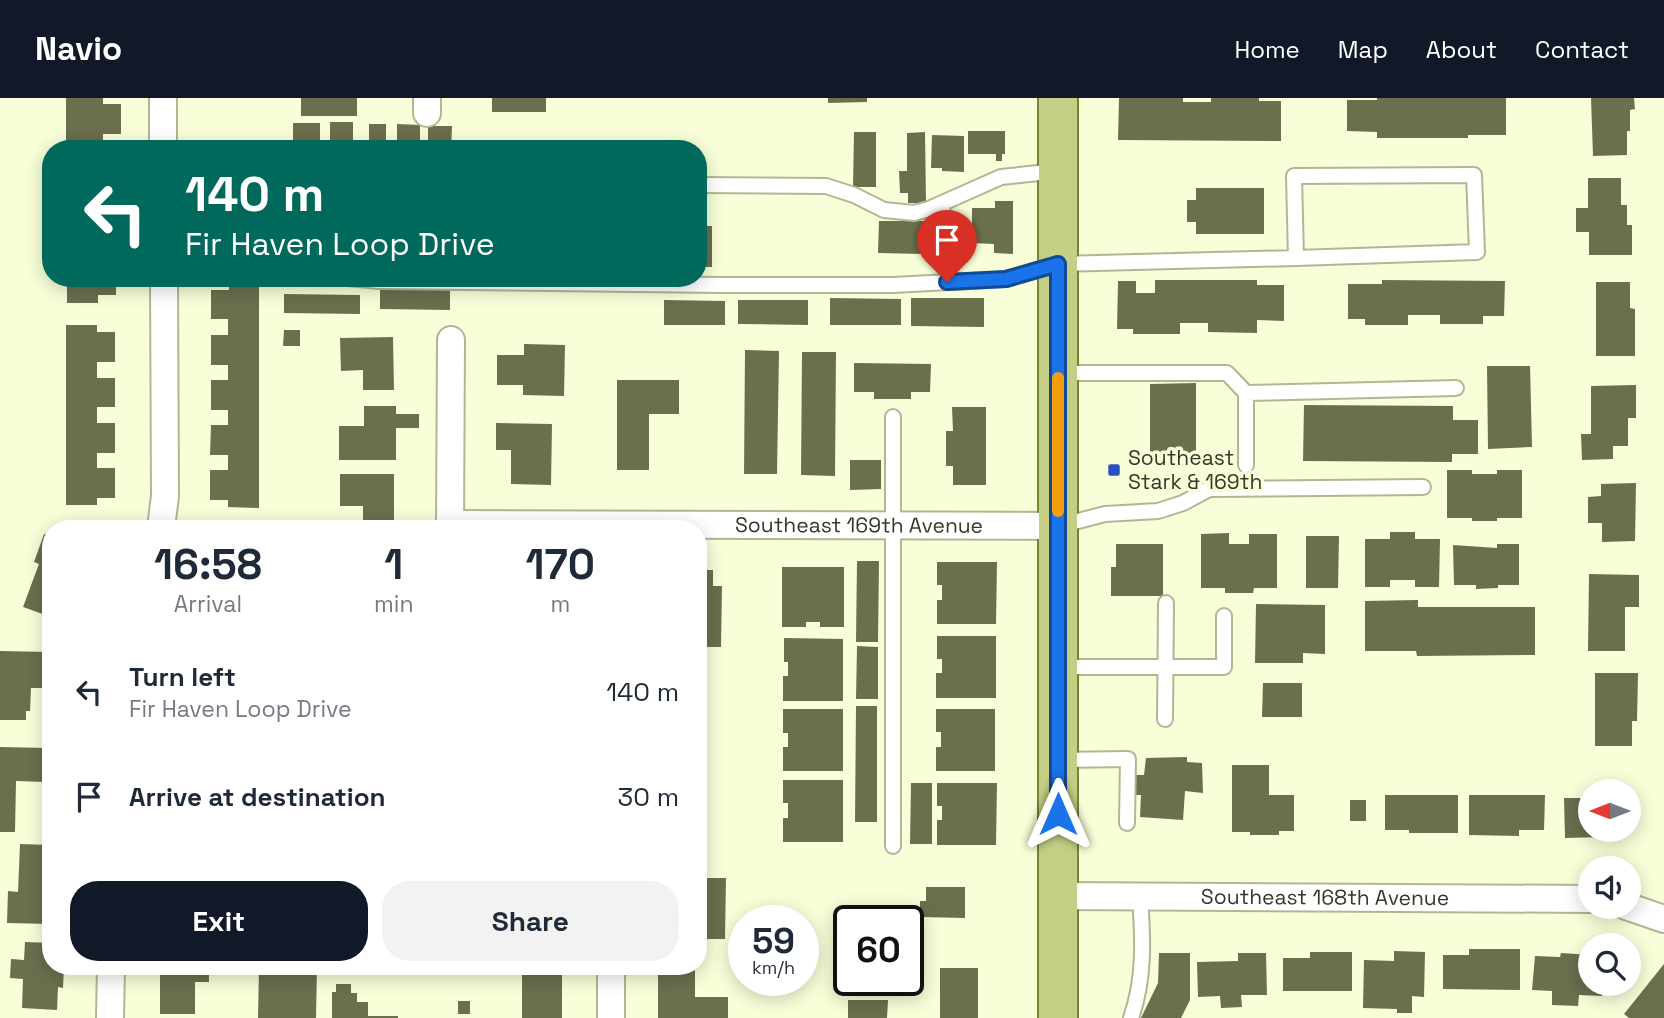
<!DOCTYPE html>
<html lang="en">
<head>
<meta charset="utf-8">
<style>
  :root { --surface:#fff; --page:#f2f2f3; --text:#1f2937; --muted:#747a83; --accent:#111827 }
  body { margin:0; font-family:"Space Grotesk",sans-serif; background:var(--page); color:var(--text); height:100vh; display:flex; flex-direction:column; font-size:26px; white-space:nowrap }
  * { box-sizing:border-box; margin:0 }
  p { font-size:23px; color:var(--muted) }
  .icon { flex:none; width:38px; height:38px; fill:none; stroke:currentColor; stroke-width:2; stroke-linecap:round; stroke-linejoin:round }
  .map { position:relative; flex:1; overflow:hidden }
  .sheet { position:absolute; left:42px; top:422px; width:665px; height:455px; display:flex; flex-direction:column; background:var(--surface); border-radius:28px; box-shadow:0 4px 18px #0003 }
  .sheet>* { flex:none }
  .hud { position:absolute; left:42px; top:42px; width:665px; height:147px; border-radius:28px; box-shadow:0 4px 18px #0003; background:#00695c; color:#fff; overflow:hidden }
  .needle { width:46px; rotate:270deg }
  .fabs { position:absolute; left:1578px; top:681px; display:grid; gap:14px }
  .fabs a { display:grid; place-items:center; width:63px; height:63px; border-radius:50%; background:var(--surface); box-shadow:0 4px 18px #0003; font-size:35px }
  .speed { position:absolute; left:728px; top:807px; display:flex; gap:14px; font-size:35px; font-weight:700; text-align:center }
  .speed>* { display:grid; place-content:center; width:91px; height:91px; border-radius:50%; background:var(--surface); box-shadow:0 4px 18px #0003; line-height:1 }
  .speed small { font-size:18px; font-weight:400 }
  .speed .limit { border:4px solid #111; border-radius:10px; background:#fff; color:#111 }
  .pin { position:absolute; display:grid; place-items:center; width:60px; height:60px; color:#fff; margin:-72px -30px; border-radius:50% 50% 50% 0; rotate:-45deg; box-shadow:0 0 7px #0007 }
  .pin .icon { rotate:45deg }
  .me { position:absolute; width:77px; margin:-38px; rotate:0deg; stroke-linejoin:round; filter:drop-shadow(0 0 5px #0008) }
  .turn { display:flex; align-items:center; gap:24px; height:147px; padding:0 28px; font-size:32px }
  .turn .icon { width:91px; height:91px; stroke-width:2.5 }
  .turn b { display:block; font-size:49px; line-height:60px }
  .eta { display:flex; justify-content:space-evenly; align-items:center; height:119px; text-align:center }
  .eta b { font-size:42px; font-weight:700; line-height:49px }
  .button { display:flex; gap:14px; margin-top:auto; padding:14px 28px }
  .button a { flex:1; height:80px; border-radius:28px; background:var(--accent); color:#fff; font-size:28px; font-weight:700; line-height:80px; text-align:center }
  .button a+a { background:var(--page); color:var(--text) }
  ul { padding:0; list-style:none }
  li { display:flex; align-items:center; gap:21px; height:105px; padding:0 28px }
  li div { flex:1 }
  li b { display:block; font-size:26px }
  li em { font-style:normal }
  header { display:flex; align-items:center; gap:42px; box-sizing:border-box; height:98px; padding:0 35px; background:var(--accent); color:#fff }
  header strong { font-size:33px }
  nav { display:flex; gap:38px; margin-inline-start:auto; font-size:24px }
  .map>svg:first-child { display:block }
  .building { fill:#6a6f4e }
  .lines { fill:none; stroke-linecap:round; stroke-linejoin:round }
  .service-casing { stroke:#b1b794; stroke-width:18 }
  .minor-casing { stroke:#b1b794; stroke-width:30 }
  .primary-casing { stroke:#7a8430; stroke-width:42 }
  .service { stroke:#fff; stroke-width:14 }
  .minor { stroke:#fff; stroke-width:26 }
  .primary { stroke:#c5ce85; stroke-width:38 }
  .route-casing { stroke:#114b97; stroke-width:18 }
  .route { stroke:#1a73e8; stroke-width:12 }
  .slow { stroke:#f59e0b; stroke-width:12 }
  .poi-dot { fill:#2a50bf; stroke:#f7fed8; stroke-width:2.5 }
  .labels { text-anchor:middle; stroke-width:7; stroke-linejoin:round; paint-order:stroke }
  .poi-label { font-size:21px; fill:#36382a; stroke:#f7fed8; text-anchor:start }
  .street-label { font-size:21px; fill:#36382a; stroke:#f7fed8 }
</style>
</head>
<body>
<header>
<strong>Navio</strong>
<nav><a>Home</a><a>Map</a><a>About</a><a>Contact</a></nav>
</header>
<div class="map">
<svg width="1664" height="920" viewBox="0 0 1664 920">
  <rect width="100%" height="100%" fill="#f7fed8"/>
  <path class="building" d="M66,0h37v6h18v30h-18v8h-37z
    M301,0h56v18h-56z
    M492,0h54v14h-54z
    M828,0h39v4l-39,1z
    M1119,0h64v4h28v-4h48v3h22v40l-163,-1z
    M1377,0h129v37h-38v3h-91v-6l-30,-1v-31h30z
    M1591,0h43l1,11 -5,1v21h-3v24l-34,1z
    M330,24h23v27h-23z
    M293,25h27v26h-27z
    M369,26h17v25h-17z
    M397,26l23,1v24h-23z
    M428,28h24l-1,23h-16v-8h-7z
    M968,33h37v23h-3v7h-6v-7h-28z
    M854,34h22v55h-23z
    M925,34l1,71h-18v-10h-8l-1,-22h8v-38z
    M932,37l32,1v36l-22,-1v-3h-11z
    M1588,80h33v27h6v20h5v30h-43v-23h-13v-24h12z
    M1196,90h68v46h-68v-12h-9v-22h9z
    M995,103h18v53l-19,-1v-9l-22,-1v-35h23z
    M879,123h45l-1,33 -45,-1z
    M698,128h14v41h-14z
    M67,180h49v17h-18v8h-31z
    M1155,182h102v5h27v36l-27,-1v13l-49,-1v-9h-28v11h-47v-5h-16l1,-48h18v12h19z
    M1382,182l123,1 -1,35h-21v8h-43v-9h-32v10h-43v-6h-17v-35h34z
    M229,184h30v226l-31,-1v-7h-18v-30h18v-15h-18l1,-30h17v-15h-17v-30h17v-15h-17v-30h17v-16h-17v-29h18z
    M1596,184h34v26l5,1v47h-39z
    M380,189h70v23l-70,-1z
    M284,196l76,1v19l-76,-1z
    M830,200l71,1v26h-71z
    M911,200h73v29l-73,-1z
    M664,202l61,1v24h-61z
    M738,202h70v25l-70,-1z
    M66,227h31v7h18v30h-18v16h18v29h-18v16h18v30h-18v15h18v30h-18v7h-31z
    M284,232h16v16h-17z
    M393,239l1,53h-31v-20l-22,1 -1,-33z
    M524,246l41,1 -1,51 -41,-1v-10h-26v-30h27z
    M745,252l34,1 -2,123h-33z
    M802,254h34l-1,124 -34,-1z
    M854,265l77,1 -1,28h-19v7h-37v-7h-20z
    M1487,268h43l2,81 -44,2z
    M617,282h62v34h-30v56h-32z
    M1196,285v72h-46v-71z
    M1636,287v33h-8v28h-15v13l-31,1 -1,-26h10v-48z
    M1304,307l149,1v14h25v34h-26v8l-149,-1z
    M364,308h32v8h23v14h-23v32h-57v-34h25z
    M952,309h34v78h-33v-19h-7v-35h7z
    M496,325l56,1 -1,61 -40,-1v-34h-15z
    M850,362h31v29l-31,1z
    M1447,372h25v4h25v-4h25v48h-25v3h-25v-3h-25z
    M340,376h54v52l-31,1v-21h-23z
    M1636,385l-1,58 -33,1v-19h-14v-26l13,-1v-12z
    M1390,434h25v7h25l-1,48h-24v-7h-25v7h-25v-48h25z
    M1229,435v11h20v-10h28v54h-23l-1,5h-28v-5h-24v-54z
    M44,436l7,3v80l-28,-10 16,-43 -5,-2z
    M1306,438h33l-1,52h-32z
    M1116,446h47v52h-52v-29h5z
    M1497,446h22v41h-21v3l-22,1v-4h-22l-1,-40 44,3z
    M857,463h22l-1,81h-22z
    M937,464h60l-1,62h-59v-24h5v-15h-5z
    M782,469h62v60h-24v-5h-14v5h-24z
    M698,472h15v16h9l-1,61h-23z
    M1589,476l50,1v32h-14v44h-37z
    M1418,502v7h117v48l-118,1 -1,-5h-51v-50z
    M1256,506l69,1v49l-22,-1v10h-48z
    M937,538h59v62h-60v-25h6v-14h-5z
    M784,540l59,1v62h-60v-25h5v-14h-4z
    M857,548l21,1v52h-22z
    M0,553l51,1v36h-20l-1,23h-4v9h-26z
    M1595,575h43l-1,48h-5v25h-37z
    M1263,585h39v34h-40z
    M856,608h21v116h-22z
    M783,611h60v62h-60v-24h5v-14h-5z
    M936,611h59v62h-59v-24h5v-15h-5z
    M0,649l47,1 -1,34 -30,-1 -1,51h-15z
    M1187,659v5l15,1 1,30 -18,-2 -2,29 -43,-3 1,-22h-8l1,-20h10l2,-17z
    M1232,667h37v30h25v36h-15v4h-29v-3h-18z
    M783,682h60v62h-60v-24h5v-15h-5z
    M911,685h21v61h-22z
    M937,685h60l-1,62h-59v-25h5v-14h-5z
    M1385,697h73v38h-49v-3h-24z
    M1469,697h76l-1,35h-25v6l-50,-1z
    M1564,700h27v32h13l1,7 -40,1z
    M1350,702h16v21h-16z
    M698,718l7,10 -7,5z
    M20,746l31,1 -1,79 -43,-1 1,-32 10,1z
    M698,780h28l-1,61h-27z
    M926,789h39v31l-45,-1v-16h6z
    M25,844l26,1v23h13l-1,22 -5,-1 -1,23 -35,-2 1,-29 -13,-1 1,-19 13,1z
    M1469,851h51v41l-77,-1v-34h26z
    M1394,853l31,1 -1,45 -12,-1v17h-15v-4l-34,-1 1,-48 30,1z
    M1310,854h42v39h-69v-33h27z
    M1159,855h31v47l-9,18h-40l17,-35z
    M1238,855h28l1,42h-26l1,12 -21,1 -1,-12 -22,1 -1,-35 41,-1z
    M1561,855l30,2v29h12l-1,12 -23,-1 -1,11 -26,-1v-14l-20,-1 3,-34 25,1z
    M1664,866v54h-35l-5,-4z
    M160,868h49v16h-14v32h-35z
    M282,868h35l-1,52h-58l1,-50 23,1z
    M522,868h40v52h-40z
    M658,868h37v31h33v21h-70z
    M940,870h38v50h-38z
    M336,886h15v9h6v9h11v14h30v2h-66v-26h4z
    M848,902h40l-1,18h-39z
    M458,903h12v13h-12z"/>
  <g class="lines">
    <defs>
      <path id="service" d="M1474,77l3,77 -181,6 -2,-82z
        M698,87l128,1 28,9 30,15 30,3 15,-4 72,-32 56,-6
        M942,105l5,79
        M348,180l31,3 343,4h171l113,-6 52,-15 238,-6
        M1059,275h168l19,20 210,-5
        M893,319v429
        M1246,367v-72
        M1059,428l46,-12 53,-3 25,-8 26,-14 214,-2
        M1059,569h165v-51
        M1165,621l1,-116
        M1059,662l69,-1 -1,64
        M1131,920c14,-40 12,-80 9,-122"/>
      <g id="minor">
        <path d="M163,0v51"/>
        <path d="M427,15v-15"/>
        <path id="s1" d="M449,426l609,2"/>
        <path d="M161,430l4,-32 -1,-218"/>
        <path d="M450,430l1,-188"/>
        <path id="s2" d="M1059,798l532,3"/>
        <path d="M1626,808l38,13"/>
        <path d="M611,868v52"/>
        <path d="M110,920l1,-52"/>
      </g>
      <path id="primary" d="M1058,0v920"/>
    </defs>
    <use href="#service" class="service-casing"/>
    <use href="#minor" class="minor-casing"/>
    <use href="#primary" class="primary-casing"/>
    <use href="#service" class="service"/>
    <use href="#minor" class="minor"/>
    <use href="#primary" class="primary"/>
  </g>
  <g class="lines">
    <defs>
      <path id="route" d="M947,184l59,-3 52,-15v550"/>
    </defs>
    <use href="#route" class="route-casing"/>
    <use href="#route" class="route"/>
    <path class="slow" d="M1058,413v-133"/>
  </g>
  <rect class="poi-dot" x="1107" y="365" width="14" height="14" rx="3.5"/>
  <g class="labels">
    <g class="poi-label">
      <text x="1128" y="367">Southeast<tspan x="1128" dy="24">Stark &amp; 169th</tspan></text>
    </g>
    <g class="street-label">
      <text dy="7" stroke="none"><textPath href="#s1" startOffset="410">Southeast 169th Avenue</textPath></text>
      <text dy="7" stroke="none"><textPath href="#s2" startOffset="266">Southeast 168th Avenue</textPath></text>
    </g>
  </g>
</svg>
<div class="fabs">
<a><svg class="needle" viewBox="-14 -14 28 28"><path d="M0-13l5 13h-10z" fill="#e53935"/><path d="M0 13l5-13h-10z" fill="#747a83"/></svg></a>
<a><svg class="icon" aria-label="sound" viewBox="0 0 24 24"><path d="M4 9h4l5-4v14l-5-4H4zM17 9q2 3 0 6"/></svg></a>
<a><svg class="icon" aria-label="search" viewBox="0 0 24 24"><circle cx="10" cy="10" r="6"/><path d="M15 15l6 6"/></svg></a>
</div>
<div class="speed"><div>59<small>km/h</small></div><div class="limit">60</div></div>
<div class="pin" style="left:947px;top:184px;background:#d93025"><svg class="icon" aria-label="arrive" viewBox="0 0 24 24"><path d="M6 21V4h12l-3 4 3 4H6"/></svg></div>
<svg class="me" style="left:1058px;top:716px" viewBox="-20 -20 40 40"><path d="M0-17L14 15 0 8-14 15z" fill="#1a73e8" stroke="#fff" stroke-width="4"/></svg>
<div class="hud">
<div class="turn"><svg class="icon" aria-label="left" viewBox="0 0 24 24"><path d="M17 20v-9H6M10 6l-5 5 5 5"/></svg><div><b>140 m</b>Fir Haven Loop Drive</div></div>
</div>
<section class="sheet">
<div class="eta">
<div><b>16:58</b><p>Arrival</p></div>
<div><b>1</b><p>min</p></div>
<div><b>170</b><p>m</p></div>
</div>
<ul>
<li><svg class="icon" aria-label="left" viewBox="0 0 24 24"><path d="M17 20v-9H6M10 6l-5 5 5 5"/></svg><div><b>Turn left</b><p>Fir Haven Loop Drive</p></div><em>140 m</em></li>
<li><svg class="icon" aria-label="arrive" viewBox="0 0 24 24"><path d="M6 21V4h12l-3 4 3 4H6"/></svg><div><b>Arrive at destination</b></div><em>30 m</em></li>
</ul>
<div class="button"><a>Exit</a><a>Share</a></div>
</section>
</div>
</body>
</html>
